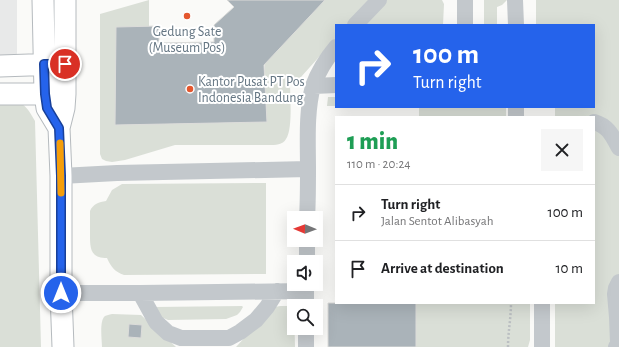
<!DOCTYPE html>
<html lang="en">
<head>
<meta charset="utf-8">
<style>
  :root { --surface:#fff; --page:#f6f6f6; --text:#202124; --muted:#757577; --line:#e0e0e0 }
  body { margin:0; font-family:"Alegreya Sans",sans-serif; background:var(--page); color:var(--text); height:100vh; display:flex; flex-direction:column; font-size:15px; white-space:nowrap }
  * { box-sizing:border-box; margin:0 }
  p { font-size:13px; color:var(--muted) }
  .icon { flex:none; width:22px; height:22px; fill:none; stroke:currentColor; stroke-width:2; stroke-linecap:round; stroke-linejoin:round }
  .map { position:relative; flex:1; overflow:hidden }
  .side { position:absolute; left:335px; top:116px; width:260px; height:188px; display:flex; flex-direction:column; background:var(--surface); border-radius:0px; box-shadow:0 4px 16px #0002 }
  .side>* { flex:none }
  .top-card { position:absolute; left:335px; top:24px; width:260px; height:84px; border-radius:0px; box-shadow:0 4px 16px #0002; background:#2563eb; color:#fff; overflow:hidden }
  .needle { width:26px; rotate:271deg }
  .fabs { position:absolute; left:287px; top:211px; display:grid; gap:8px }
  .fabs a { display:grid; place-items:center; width:36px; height:36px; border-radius:0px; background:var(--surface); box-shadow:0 4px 16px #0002; font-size:20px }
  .pin { position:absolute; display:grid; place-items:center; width:34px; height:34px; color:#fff; margin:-17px; border:2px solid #fff; border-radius:50%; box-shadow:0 1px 4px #0007 }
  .me { position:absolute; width:44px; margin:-22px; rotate:0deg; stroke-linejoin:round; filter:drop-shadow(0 0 3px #0008) }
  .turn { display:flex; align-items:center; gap:14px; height:84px; padding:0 12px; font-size:18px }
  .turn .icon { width:52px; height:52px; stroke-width:2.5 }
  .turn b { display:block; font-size:28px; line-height:34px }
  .round { display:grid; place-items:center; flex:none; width:42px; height:42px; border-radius:0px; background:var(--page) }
  .head { display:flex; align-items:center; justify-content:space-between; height:68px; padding:0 12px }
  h1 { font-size:24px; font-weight:800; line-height:30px; color:#1e9e55 }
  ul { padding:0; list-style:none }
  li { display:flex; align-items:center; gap:12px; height:56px; padding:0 12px; border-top:1px solid var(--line) }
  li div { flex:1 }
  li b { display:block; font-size:15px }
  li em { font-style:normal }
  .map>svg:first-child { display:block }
  .built { fill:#e8e9e9 }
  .green { fill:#dadfd7 }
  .building { fill:#aab3b9; stroke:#dcdcda }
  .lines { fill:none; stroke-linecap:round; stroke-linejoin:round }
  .major-casing { stroke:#b5babe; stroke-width:23 }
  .path { stroke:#bbbfc2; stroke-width:2.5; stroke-dasharray:2 2; stroke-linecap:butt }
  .minor { stroke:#c3c8cc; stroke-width:16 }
  .major { stroke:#fff; stroke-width:21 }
  .route-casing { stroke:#184099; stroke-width:10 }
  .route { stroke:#2563eb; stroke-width:7 }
  .slow { stroke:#f59e0b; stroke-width:7 }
  .poi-dot { fill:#e4572e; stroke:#fff; stroke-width:1.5 }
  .labels { text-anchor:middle; stroke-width:4; stroke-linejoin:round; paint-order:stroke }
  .poi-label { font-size:14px; fill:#657683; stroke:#fff }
</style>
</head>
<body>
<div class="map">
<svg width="619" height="347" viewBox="0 0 619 347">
  <rect width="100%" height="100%" fill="#fafaf8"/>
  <path class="built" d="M0,0h17v57h-17z"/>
  <path class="green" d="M149,0v27h-33l-1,98 152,-3 -3,-74 61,-48h45l-22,25h-12v13l-35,39 -11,5c0,13 3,47 -4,57 -3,6 -11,6 -17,6h-94l-50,15 -13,2 -6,-1 -4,-2 -2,-5v-140z
    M385,0h57l2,4 -1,21h-82z
    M484,0h23l-5,5 -5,2v18h-13z
    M536,0h83v347h-64v-44h39v-186h-39v-10h39v-82h-58z
    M328,97h8v9h-9z
    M0,100c21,2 24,1 35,21l6,226h-41z
    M419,107h87v10h-87z
    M266,183v91l-142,1c-9,-3 -13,-8 -17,-17 -17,0 -17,-10 -17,-24 0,-8 0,-15 0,-23 3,-7 9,-9 16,-10l6,-11 10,-6z
    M416,303h114v37l-2,7h-112z
    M242,306l1,1 -3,5 -3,3 -11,4 -58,1 -7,-3 -6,-10z
    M280,306h14l1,41h-59l34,-37 5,-3z
    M112,314l29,1 35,32h-74c0,-7 -3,-26 3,-31 2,-1 4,-1 7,-2z"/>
  <path class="building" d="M227,0h98l-61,65 3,57 -152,3 1,-98 43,-1v17l55,-1v-17l20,-18z
    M328,303h88v44h-88z
    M129,324l13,1 -1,13 -13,-1z"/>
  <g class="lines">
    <defs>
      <path id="major" d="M43,0l2,94 2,14 12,20
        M0,66l58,-2
        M0,94h58
        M63,347l-2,-54v-117l-2,-48 5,-20 1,-14v-94"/>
    </defs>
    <use href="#major" class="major-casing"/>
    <path class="path" d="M508,347c0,-15 3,-29 3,-44"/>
    <path class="minor" d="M465,0v25
      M515,0l1,25
      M355,25l24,-25
      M314,86l22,-1
      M516,117v-10
      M594,122c14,4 18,13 25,26
      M61,176l56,-3 191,-4
      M307,218c1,-16 1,-33 1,-49 0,-28 -2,-56 5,-83 5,-14 13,-27 23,-39
      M307,262v-22
      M61,293h79l166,-2
      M140,293l16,29 12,11 13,5h48l11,-6 16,-12 11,-13 10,-16
      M306,306v-22
      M306,347v-19
      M542,347v-44
      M616,347l2,-4 -1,-26 -2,-23 1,-6 3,-6"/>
    <use href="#major" class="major"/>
  </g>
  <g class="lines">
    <defs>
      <path id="route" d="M61,293v-117l-2,-48 -12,-20 -2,-14 -1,-30h21"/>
    </defs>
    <use href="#route" class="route-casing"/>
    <use href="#route" class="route"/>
    <path class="slow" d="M60,143l1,50"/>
  </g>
  <g class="poi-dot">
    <circle cx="187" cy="16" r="4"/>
    <circle cx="190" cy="89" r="4"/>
  </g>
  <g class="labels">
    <g class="poi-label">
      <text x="187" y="36">Gedung Sate<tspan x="187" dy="16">(Museum Pos)</tspan></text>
      <text x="198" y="86" text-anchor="start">Kantor Pusat PT Pos<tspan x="198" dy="16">Indonesia Bandung</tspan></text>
    </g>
  </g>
</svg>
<div class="fabs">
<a><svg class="needle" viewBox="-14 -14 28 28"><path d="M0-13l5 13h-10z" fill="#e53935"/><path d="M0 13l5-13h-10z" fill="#757577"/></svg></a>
<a><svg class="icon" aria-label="sound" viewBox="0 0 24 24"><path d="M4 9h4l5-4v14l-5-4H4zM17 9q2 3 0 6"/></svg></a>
<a><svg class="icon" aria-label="search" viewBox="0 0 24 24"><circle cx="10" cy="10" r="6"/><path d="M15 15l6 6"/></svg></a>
</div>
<div class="pin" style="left:65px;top:64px;background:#d93025"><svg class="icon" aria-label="arrive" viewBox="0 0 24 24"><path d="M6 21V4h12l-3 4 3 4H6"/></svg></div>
<svg class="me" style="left:61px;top:293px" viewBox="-20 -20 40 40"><circle r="17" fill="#2563eb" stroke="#fff" stroke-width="3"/><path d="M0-11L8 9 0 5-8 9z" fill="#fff"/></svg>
<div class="top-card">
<div class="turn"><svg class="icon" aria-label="right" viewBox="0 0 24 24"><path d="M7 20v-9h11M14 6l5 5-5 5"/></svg><div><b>100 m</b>Turn right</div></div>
</div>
<section class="side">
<div class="head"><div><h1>1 min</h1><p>110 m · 20:24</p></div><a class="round"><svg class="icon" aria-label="close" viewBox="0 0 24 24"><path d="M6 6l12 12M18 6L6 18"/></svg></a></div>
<ul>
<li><svg class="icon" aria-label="right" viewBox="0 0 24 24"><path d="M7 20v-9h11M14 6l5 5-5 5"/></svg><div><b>Turn right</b><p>Jalan Sentot Alibasyah</p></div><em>100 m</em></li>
<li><svg class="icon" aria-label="arrive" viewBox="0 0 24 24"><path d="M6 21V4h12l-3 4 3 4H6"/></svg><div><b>Arrive at destination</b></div><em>10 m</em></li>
</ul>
</section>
</div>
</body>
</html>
